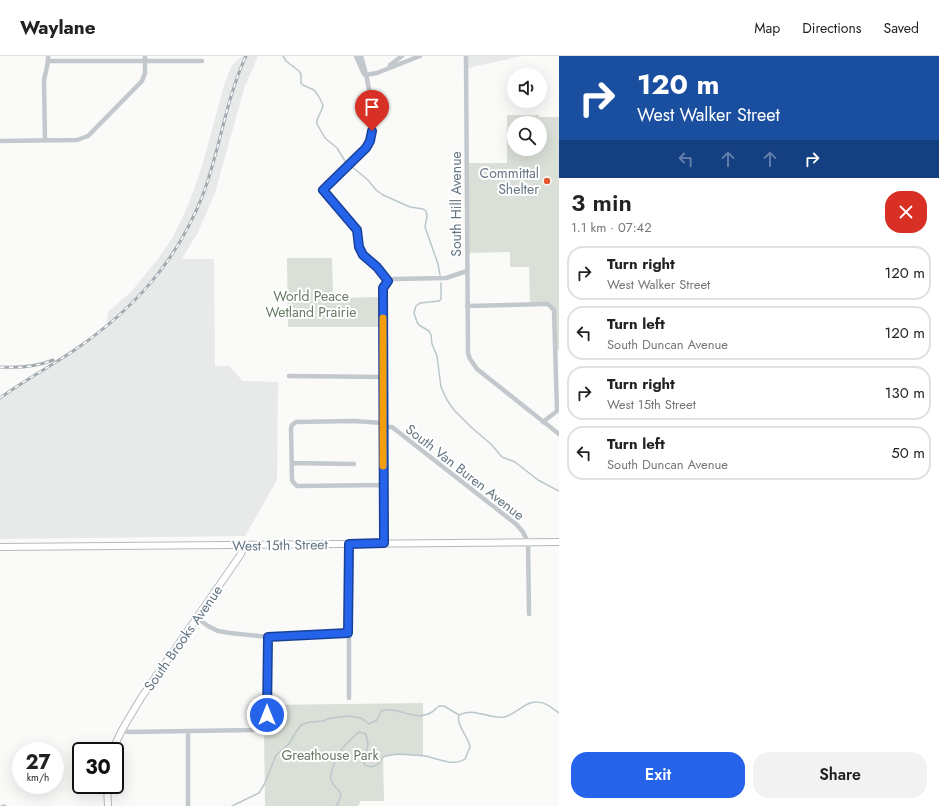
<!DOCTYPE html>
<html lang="en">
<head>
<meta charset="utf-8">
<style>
  :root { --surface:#fff; --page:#f2f2f2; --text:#222; --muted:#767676; --line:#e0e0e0; --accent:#2563eb }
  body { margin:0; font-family:Jost,sans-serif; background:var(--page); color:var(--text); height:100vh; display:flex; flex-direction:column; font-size:15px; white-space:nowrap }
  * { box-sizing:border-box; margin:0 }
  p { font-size:13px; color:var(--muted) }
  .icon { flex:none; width:22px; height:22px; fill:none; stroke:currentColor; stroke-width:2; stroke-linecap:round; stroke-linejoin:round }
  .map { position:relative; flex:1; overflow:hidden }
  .drawer { display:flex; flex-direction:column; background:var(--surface); width:380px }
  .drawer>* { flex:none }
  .banner { background:#1a4fa0; color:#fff; overflow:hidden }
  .fabs { position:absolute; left:507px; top:12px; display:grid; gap:8px }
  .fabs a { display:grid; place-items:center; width:40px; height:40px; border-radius:50%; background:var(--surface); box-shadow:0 4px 16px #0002; font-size:20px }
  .speed { position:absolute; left:12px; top:686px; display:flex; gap:8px; font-size:20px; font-weight:700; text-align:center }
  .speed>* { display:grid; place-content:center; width:52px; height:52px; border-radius:50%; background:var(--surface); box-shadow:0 4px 16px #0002; line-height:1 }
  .speed small { font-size:10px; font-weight:400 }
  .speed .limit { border:2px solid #111; border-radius:6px; background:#fff; color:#111 }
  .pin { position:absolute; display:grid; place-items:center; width:34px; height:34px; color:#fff; margin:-41px -17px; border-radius:50% 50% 50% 0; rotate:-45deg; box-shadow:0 0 4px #0007 }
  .pin .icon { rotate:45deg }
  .me { position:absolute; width:44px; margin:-22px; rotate:0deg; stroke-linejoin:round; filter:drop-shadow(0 0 3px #0008) }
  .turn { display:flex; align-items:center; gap:14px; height:84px; padding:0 12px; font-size:18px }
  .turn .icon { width:52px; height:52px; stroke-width:2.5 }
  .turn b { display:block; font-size:28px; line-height:34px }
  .lanes { display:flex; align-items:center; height:38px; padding:0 12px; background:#0003; justify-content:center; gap:20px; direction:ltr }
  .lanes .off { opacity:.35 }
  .round { display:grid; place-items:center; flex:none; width:42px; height:42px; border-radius:16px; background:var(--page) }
  .head { display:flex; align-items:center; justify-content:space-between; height:68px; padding:0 12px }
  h1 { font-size:24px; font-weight:600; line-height:30px }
  .action { display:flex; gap:8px; margin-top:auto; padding:8px 12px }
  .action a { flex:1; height:46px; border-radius:16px; background:var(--accent); color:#fff; font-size:16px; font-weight:600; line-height:46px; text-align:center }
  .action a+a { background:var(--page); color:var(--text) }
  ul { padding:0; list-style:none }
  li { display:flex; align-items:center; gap:12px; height:54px; margin:0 8px 6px; padding:0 4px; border:2px solid var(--line); border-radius:16px }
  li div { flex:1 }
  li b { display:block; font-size:15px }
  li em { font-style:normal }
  header { display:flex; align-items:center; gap:24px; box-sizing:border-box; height:56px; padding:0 20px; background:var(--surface); border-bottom:1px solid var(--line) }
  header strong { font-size:19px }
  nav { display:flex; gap:22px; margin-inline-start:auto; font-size:14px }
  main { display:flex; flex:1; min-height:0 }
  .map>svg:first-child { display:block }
  .built { fill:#e8e9e9 }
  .green { fill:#dadfd7; fill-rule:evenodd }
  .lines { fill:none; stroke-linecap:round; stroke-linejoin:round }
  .stream { stroke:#bbc7cb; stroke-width:1.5 }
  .secondary-casing { stroke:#b3babf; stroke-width:8 }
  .street { stroke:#c3c8cc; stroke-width:4.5 }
  .secondary { stroke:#fff; stroke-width:6 }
  .rail-casing { stroke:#a2aab0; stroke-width:3 }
  .rail { stroke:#fff; stroke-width:1.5; stroke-dasharray:4.5; stroke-linecap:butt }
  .route-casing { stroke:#184099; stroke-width:10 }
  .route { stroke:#2563eb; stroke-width:7 }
  .slow { stroke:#f59e0b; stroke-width:7 }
  .poi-dot { fill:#e4572e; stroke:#fff; stroke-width:1.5 }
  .labels { text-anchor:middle; stroke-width:4; stroke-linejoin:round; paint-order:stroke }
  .poi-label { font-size:14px; fill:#657683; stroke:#fff; text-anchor:end }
  .street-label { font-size:14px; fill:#657683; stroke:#fff }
  .park-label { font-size:14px; fill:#687a64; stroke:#fff }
</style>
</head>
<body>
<header>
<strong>Waylane</strong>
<nav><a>Map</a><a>Directions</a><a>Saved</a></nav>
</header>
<main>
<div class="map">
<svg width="559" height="750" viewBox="0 0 559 750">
  <rect width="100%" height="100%" fill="#fafaf8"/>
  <path class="built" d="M242,0h16l-14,33 -29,104 -17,39 -16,27h32l1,107h14l14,15 35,1 -1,98 -32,56 -245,3v-141l76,-49 30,-22 2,-15 23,-20 26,-32 16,-23 16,-34 13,-37 23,-84 7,-17z
    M468,0h54l-54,12z"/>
  <path class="green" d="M507,59h32v2h20v233h-4l-3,-43 -22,-3 -1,-37h-19v-15l-43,1v-90h40zM514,67h26v26h-26z
    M287,202h45l1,40 50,-1v30h-95z
    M423,647v53l-28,-1 -12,2 1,44h-23l-3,5h-93l-1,-81 3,-20z"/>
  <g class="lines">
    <path class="stream" d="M283,0l3,5 13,10 2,3v9l2,2 11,5 4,5 5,10 -1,4 -5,11v4l8,14 12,10 8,13 23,19 8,10 7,5 27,12 13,2 3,2 1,5 -2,11 13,37 2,11
      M441,227v16l-2,2 -19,2 -4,3 -2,7 3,9 2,3 10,6 2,4 1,9 5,12 4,31 6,13 7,10 18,18 19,16 11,13 13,5 23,18 21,11
      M1,750l4,-1 1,1
      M232,750l27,-13 6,-10 11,-28 13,-11 7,-12 5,-7 9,-3 13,-1 8,-3 18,-2 12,2 8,6 8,-4 4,-9c16,-6 34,12 51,1 2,-1 4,-4 7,-6h5l15,9c15,-8 28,4 45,2 12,-2 21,-16 33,-15 9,0 15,6 22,11
      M336,750c12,-18 -3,-15 -5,-27 -1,-4 1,-8 2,-12 6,-17 12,-23 26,-35l7,2 2,10 -4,20c8,6 15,1 19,-7 12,-5 29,-2 42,-1 12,2 28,11 40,3l5,-12c-1,-10 -14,-21 -11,-32"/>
    <defs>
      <path id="secondary" d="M0,491l559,-5
        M112,695l10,-21 19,-32 100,-144 3,-9
        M107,729l1,21"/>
    </defs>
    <use href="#secondary" class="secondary-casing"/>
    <path class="street" d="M356,0l7,16 2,3
      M361,0c7,23 18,71 5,92l-43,42 34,40 2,17 4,8 14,12 11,14
      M466,0l2,297 2,6 7,10 82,65
      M49,5h153
      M390,9l12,-9
      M365,19l12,-2 43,-17
      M45,84l-1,-59c1,-9 5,-17 4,-25
      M0,85l77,-1 11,-4 54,-55 3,-8v-17
      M388,225l5,-2 53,-1 21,-7
      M467,250l77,-2h4l6,6 3,101 -14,11
      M289,320l94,1
      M383,367l-29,-2 -58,1 -4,3 -1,3 1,52 2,3 3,3 86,-1
      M383,371h9l124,97 7,8 5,10 1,72
      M292,407l62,1
      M383,487v-255l5,-7
      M349,488v154
      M197,562l11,8 10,5 12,2 38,4 80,-4
      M122,674l7,2 124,-2c9,-3 12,-7 14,-15l1,-78
      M188,750v-74"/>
    <use href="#secondary" class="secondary"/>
    <defs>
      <path id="rail" d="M0,311c18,1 36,0 53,-7
        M0,342c25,-18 51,-32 76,-49 58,-40 100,-87 126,-152 18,-46 23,-96 44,-141"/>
    </defs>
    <use href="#rail" class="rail-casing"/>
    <use href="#rail" class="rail"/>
  </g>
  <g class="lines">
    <defs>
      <path id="route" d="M267,659l1,-78 80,-4 1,-89 35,-1 -1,-255 5,-7 -11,-14 -14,-12 -4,-8 -2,-17 -34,-40 43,-42 4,-7 2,-10"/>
    </defs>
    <use href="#route" class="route-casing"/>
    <use href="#route" class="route"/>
    <path class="slow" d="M383,262v148"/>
  </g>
  <circle class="poi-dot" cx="547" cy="125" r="4"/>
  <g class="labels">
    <g class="poi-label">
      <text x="539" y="122">Committal<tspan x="539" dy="16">Shelter</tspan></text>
    </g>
    <g class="street-label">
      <text transform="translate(456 148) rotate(-90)" y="5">South Hill Avenue</text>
      <text transform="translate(465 416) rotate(38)" y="5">South Van Buren Avenue</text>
      <text transform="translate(280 489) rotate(-1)" y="5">West 15th Street</text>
      <text transform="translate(183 582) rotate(-55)" y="5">South Brooks Avenue</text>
    </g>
    <g class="park-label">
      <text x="311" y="245">World Peace<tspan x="311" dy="16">Wetland Prairie</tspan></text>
      <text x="330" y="704">Greathouse Park</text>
    </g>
  </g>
</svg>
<div class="fabs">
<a><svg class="icon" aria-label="sound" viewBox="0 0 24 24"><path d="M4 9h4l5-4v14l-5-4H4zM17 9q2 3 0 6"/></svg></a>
<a><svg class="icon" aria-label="search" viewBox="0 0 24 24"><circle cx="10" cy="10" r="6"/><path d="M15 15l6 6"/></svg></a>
</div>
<div class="speed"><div>27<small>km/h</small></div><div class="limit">30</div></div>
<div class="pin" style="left:372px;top:75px;background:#d93025"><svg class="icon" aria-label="arrive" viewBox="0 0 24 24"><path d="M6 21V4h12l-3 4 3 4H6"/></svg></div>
<svg class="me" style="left:267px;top:659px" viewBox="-20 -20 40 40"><circle r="17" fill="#2563eb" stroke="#fff" stroke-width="3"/><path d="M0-11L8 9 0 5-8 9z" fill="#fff"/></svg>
</div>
<section class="drawer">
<div class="banner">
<div class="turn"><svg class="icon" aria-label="right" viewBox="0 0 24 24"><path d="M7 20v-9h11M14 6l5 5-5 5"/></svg><div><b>120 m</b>West Walker Street</div></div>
<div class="lanes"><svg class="icon off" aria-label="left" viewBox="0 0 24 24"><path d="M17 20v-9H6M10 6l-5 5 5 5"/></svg><svg class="icon off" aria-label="ahead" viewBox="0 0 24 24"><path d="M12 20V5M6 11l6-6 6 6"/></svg><svg class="icon off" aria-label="ahead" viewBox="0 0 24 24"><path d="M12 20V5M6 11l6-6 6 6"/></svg><svg class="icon" aria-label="right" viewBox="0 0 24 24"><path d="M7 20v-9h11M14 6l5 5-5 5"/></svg></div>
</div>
<div class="head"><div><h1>3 min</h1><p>1.1 km · 07:42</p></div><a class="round" style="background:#d93025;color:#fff"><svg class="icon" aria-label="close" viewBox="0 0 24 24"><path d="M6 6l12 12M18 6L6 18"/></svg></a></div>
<ul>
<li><svg class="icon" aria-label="right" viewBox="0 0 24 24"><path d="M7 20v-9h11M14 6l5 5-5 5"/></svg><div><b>Turn right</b><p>West Walker Street</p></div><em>120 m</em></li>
<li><svg class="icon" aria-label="left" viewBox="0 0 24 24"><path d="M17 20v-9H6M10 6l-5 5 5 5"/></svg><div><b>Turn left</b><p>South Duncan Avenue</p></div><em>120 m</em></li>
<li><svg class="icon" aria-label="right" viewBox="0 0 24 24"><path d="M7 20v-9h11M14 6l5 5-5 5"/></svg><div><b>Turn right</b><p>West 15th Street</p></div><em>130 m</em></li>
<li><svg class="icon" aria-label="left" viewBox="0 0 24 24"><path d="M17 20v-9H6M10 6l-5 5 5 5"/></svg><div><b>Turn left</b><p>South Duncan Avenue</p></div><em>50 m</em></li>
</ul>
<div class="action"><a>Exit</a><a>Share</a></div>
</section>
</main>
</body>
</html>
